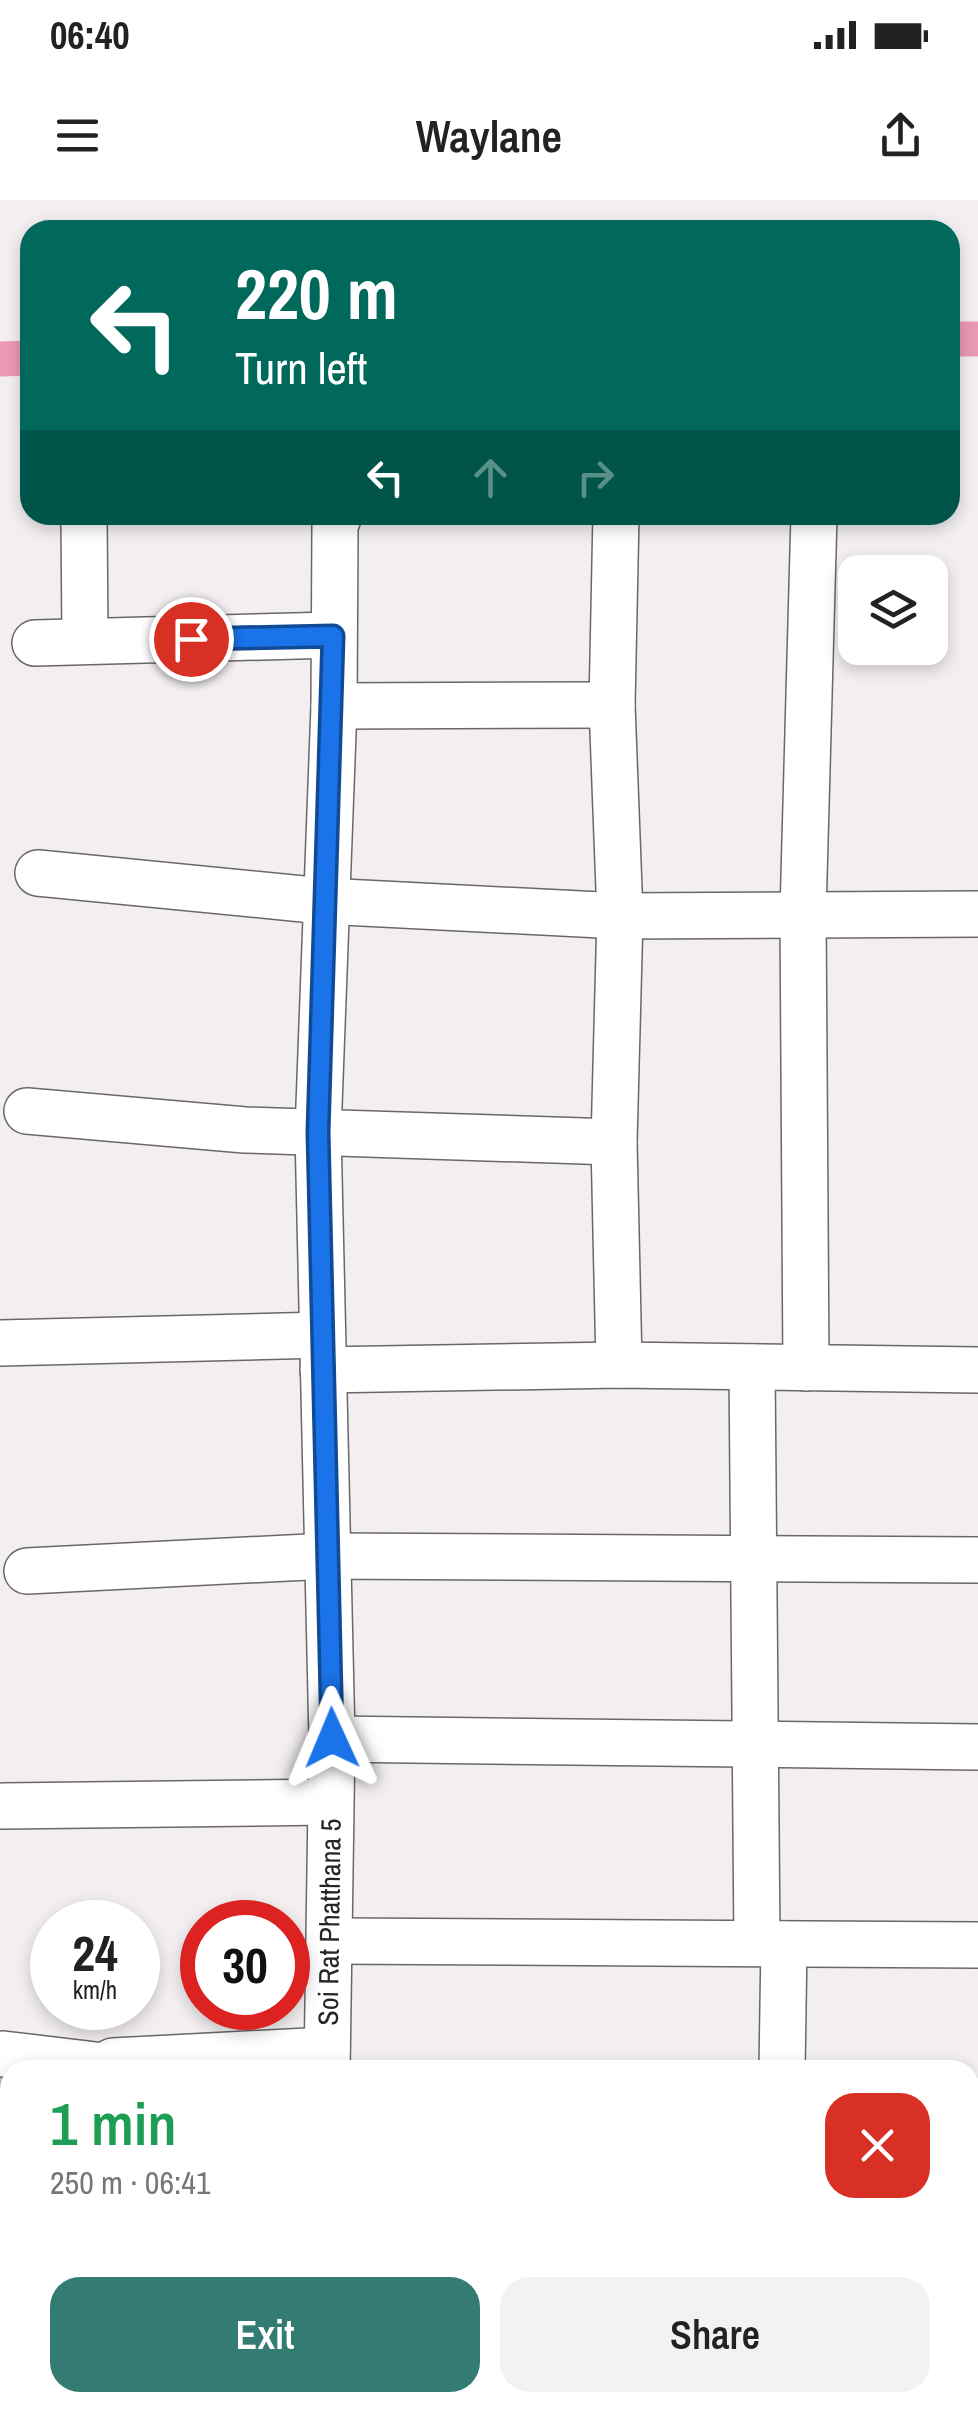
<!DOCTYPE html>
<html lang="en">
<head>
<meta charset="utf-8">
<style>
  :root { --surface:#fff; --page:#f2f2f2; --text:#222; --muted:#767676; --accent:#347b74 }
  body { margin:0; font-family:"Archivo Narrow",sans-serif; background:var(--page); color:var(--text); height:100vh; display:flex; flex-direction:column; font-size:38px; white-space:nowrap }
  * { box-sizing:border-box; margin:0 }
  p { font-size:32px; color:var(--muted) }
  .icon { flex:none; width:55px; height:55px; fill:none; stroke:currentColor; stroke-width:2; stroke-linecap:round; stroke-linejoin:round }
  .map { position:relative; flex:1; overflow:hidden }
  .drawer { position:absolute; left:0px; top:1860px; width:980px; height:352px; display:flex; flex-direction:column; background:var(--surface); border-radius:30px 30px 0 0; box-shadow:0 5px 15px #0003 }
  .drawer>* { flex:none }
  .banner { position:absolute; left:20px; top:20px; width:940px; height:305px; border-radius:30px; box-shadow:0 5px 15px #0003; background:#00695c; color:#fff; overflow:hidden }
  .fabs { position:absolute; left:838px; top:355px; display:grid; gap:20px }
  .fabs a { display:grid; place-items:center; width:110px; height:110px; border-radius:20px; background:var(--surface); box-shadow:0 5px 15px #0003; font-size:50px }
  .speed { position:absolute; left:30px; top:1700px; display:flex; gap:20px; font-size:50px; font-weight:700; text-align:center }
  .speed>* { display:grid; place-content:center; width:130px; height:130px; border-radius:50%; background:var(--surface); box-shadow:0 5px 15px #0003; line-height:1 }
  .speed small { font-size:25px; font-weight:400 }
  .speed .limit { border:15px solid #d22; background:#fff; color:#111 }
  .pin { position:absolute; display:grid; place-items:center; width:85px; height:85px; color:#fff; margin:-42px; border:5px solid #fff; border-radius:50%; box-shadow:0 2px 10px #0007 }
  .me { position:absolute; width:110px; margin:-55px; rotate:359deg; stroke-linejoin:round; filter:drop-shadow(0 0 8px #0008) }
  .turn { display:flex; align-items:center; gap:35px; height:210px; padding:0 50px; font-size:45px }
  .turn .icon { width:130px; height:130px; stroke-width:2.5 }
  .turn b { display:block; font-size:70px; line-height:85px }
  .lanes { display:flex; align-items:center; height:95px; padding:0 50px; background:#0003; justify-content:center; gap:50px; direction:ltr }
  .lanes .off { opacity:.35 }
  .round { display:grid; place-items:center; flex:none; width:105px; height:105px; border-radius:30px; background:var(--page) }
  .summary { display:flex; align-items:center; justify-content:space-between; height:170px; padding:0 50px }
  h1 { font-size:60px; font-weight:600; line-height:75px; color:#1e9e55 }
  .primary-button { display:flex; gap:20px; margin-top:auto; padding:20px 50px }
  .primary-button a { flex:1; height:115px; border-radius:30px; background:var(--accent); color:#fff; font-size:40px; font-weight:600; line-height:115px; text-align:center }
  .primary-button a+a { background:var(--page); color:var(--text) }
  .status { display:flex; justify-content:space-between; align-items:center; height:70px; padding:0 50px; background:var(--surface); direction:ltr }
  .status svg { height:28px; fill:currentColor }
  header { display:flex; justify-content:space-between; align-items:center; height:130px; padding:0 50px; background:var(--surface); font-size:45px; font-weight:600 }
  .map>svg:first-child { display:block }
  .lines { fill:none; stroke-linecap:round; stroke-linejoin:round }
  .canal { stroke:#eb98b5; stroke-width:35 }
  .building { fill:#c3bfc0 }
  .minor-casing { stroke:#6a6768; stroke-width:48 }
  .minor { stroke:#fff; stroke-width:45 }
  .route-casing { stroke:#114b97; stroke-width:25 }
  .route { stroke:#1a73e8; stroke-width:18 }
  .labels { text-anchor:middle; stroke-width:9; stroke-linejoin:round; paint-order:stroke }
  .street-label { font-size:28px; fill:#262525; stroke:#fffdfd }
</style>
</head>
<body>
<div class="status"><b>06:40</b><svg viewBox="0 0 49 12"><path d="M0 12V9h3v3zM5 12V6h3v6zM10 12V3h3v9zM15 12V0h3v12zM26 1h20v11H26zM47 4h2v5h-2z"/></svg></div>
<header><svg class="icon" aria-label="menu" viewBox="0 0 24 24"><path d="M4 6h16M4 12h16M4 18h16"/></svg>Waylane<svg class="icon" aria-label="share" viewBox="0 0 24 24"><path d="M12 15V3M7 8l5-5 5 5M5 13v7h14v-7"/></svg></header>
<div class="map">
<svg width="978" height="2211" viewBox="0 0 978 2211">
  <rect width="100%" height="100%" fill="#f3eff0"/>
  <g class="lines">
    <path class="canal" d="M950,139h28
      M0,159l30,-1"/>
  </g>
  <path class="building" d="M0,1873h10v72l-10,1z
    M0,1959h10v156h-10z
    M0,2148h10v54h36v9h-46z
    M142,2202h50v9h-50z
    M209,2202h50v9h-50z"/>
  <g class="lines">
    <defs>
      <g id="minor">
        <path d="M84,315l1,126"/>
        <path d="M616,315l-4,190 8,211 -6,226 5,223"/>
        <path d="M35,443l298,-8"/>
        <path d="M334,506l278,-1"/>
        <path d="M38,673l285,28 297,15 358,-2"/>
        <path d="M27,911l218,19 369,12"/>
        <path d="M0,1143l322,-8"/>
        <path d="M752,1167l5,576"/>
        <path d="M806,1168l-3,-455 11,-398"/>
        <path d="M323,1170l296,-5 359,5"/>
        <path d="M27,1371l301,-15 650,4"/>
        <path d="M332,1539l646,8"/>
        <path d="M3,1606l327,-4"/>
        <path d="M332,1741l646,4"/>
        <path d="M3,1854l101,12 9,-5 214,-11"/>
        <path id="s1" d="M327,1870l5,-331 -14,-607 16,-426 1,-180 4,-11"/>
        <path d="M782,1870l2,-126"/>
        <path d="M970,1929h8"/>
        <path d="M970,2127h8"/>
        <path d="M100,2202v9"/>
        <path d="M332,2202v9"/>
        <path d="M820,2211v-9"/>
      </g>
    </defs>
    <use href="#minor" class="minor-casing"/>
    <use href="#minor" class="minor"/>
  </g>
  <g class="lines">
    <defs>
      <path id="route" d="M191,439l142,-3 -15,496 14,606"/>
    </defs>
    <use href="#route" class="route-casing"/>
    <use href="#route" class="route"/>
  </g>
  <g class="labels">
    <g class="street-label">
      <text dy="10" stroke="none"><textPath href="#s1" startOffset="148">Soi Rat Phatthana 5</textPath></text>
    </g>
  </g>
</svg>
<div class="fabs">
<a><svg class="icon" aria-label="layers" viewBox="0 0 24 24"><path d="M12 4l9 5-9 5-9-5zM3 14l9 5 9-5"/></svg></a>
</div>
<div class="speed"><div>24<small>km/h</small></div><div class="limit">30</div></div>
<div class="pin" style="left:191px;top:439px;background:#d93025"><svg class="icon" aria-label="arrive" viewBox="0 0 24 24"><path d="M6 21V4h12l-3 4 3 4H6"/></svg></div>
<svg class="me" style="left:332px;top:1538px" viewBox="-20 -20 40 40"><path d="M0-17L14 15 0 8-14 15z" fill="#1a73e8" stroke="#fff" stroke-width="4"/></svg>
<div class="banner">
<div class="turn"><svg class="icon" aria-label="left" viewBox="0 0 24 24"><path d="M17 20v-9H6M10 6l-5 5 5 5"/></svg><div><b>220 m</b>Turn left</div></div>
<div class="lanes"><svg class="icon" aria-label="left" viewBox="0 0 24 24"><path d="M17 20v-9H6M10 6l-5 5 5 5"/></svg><svg class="icon off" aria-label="ahead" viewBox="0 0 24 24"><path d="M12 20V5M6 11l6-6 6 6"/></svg><svg class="icon off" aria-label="right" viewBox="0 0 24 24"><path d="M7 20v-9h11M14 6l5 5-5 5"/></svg></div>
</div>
<section class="drawer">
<div class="summary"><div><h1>1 min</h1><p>250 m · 06:41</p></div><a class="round" style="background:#d93025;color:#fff"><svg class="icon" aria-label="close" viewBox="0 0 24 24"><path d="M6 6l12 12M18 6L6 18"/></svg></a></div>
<div class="primary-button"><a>Exit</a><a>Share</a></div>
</section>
</div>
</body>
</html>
